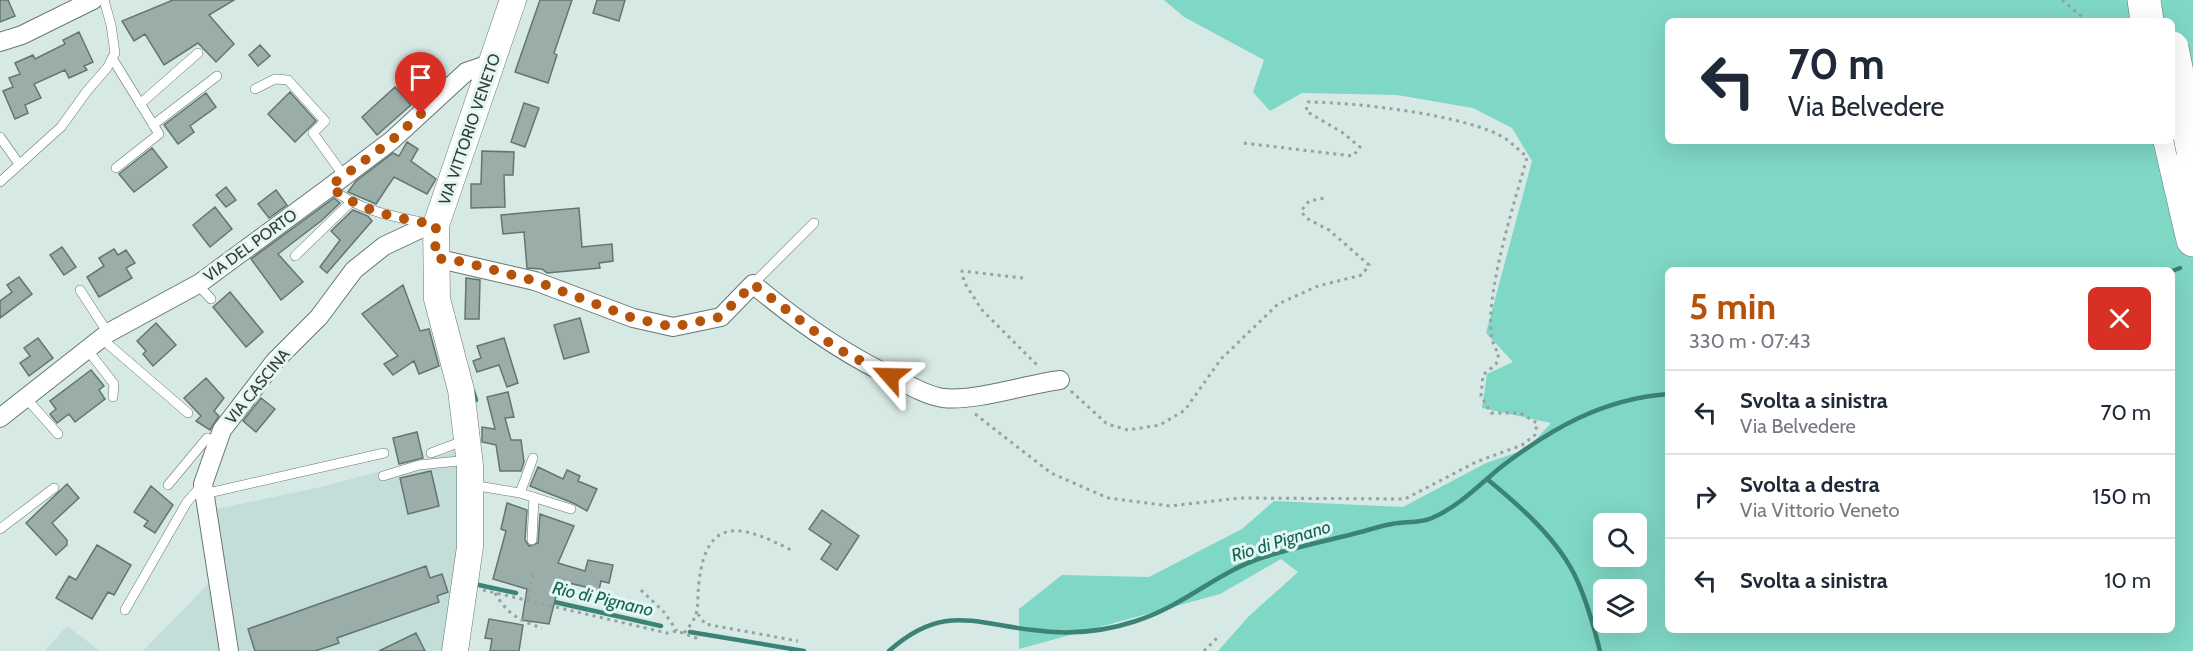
<!DOCTYPE html>
<html lang="it">
<head>
<meta charset="utf-8">
<style>
  :root { --surface:#fff; --page:#f6f6f7; --text:#1f2937; --muted:#747a83; --line:#e0e1e3; --accent:#b45309 }
  body { margin:0; font-family:Cabin,sans-serif; background:var(--page); color:var(--text); height:100vh; display:flex; flex-direction:column; font-size:22px; white-space:nowrap }
  * { box-sizing:border-box; margin:0 }
  p { font-size:20px; color:var(--muted) }
  .icon { flex:none; width:33px; height:33px; fill:none; stroke:currentColor; stroke-width:2; stroke-linecap:round; stroke-linejoin:round }
  .map { position:relative; flex:1; overflow:hidden }
  .sheet { position:absolute; left:1665px; top:267px; width:510px; height:366px; display:flex; flex-direction:column; background:var(--surface); border-radius:9px; box-shadow:0 6px 24px #0002 }
  .sheet>* { flex:none }
  .top-card { position:absolute; left:1665px; top:18px; width:510px; height:126px; border-radius:9px; box-shadow:0 6px 24px #0002; background:#fff; color:var(--text); overflow:hidden }
  .controls { position:absolute; left:1593px; top:513px; display:grid; gap:12px }
  .controls a { display:grid; place-items:center; width:54px; height:54px; border-radius:9px; background:var(--surface); box-shadow:0 6px 24px #0002; font-size:30px }
  .pin { position:absolute; display:grid; place-items:center; width:51px; height:51px; color:#fff; margin:-62px -26px; border-radius:50% 50% 50% 0; rotate:-45deg; box-shadow:0 0 6px #0007 }
  .pin .icon { rotate:45deg }
  .me { position:absolute; width:66px; margin:-33px; rotate:295deg; stroke-linejoin:round; filter:drop-shadow(0 0 4px #0008) }
  .turn { display:flex; align-items:center; gap:21px; height:126px; padding:0 24px; font-size:27px }
  .turn .icon { width:78px; height:78px; stroke-width:2.5 }
  .turn b { display:block; font-size:42px; line-height:51px }
  .round { display:grid; place-items:center; flex:none; width:63px; height:63px; border-radius:9px; background:var(--page) }
  .overview { display:flex; align-items:center; justify-content:space-between; height:102px; padding:0 24px }
  h1 { font-size:36px; font-weight:700; line-height:45px; color:var(--accent) }
  ul { padding:0; list-style:none }
  li { display:flex; align-items:center; gap:18px; height:84px; padding:0 24px; border-top:2px solid var(--line) }
  li div { flex:1 }
  li b { display:block; font-size:22px }
  li em { font-style:normal }
  .map>svg:first-child { display:block }
  .built { fill:#c3ded8 }
  .green { fill:#7fd7c5; fill-rule:evenodd }
  .lines { fill:none; stroke-linecap:round; stroke-linejoin:round }
  .stream { stroke:#3a8376; stroke-width:4.5 }
  .building { fill:#9bada8; stroke:#647571; stroke-width:1.5 }
  .lane-casing { stroke:#677773; stroke-width:10 }
  .street-casing { stroke:#677773; stroke-width:20 }
  .secondary-casing { stroke:#677773; stroke-width:27 }
  .highway-casing { stroke:#677773; stroke-width:34 }
  .path { stroke:#95a29f; stroke-width:3; stroke-dasharray:3 4.5; stroke-linecap:butt }
  .lane { stroke:#fff; stroke-width:9 }
  .street { stroke:#fff; stroke-width:18 }
  .secondary { stroke:#fff; stroke-width:26 }
  .highway { stroke:#fff; stroke-width:33 }
  .highway-bridge-casing { stroke:#677773; stroke-width:34; stroke-linecap:butt }
  .highway-bridge { stroke:#fff; stroke-width:33 }
  .route { stroke:#b45309; stroke-width:10; stroke-dasharray:0 18 }
  .labels { text-anchor:middle; stroke-width:6; stroke-linejoin:round; paint-order:stroke }
  .street-label { font-size:16px; fill:#353c3a; stroke:#e4f7f2 }
  .water-label { font-size:18px; font-style:italic; fill:#136457; stroke:#e4f7f2 }
</style>
</head>
<body>
<div class="map">
<svg width="2193" height="651" viewBox="0 0 2193 651">
  <rect width="100%" height="100%" fill="#d7e9e5"/>
  <path class="built" d="M467,448l-12,203h-312l74,-76 -10,-64 114,-24z
    M67,626l33,25h-55z"/>
  <path class="green" d="M1164,0h1029v651h-975l31,-35 49,-44 -17,-13 -61,35 -201,55v-40l43,-34 87,2 93,-48 32,-28 129,6 83,-44 41,-14 24,-26 -69,-15 5,-34 26,-12 -27,-29 46,-172 -20,-33 -39,-20 -76,-13 -95,-2 -32,18 -17,-19 11,-32 -80,-43zM1668,21h504v120h-504zM1668,270h504v360h-504zM1604,524h32v32h-32zM1604,590h32v32h-32z"/>
  <g class="lines">
    <path class="stream" d="M2172,271l8,-3
      M473,391l3,9
      M1487,479c33,27 72,61 90,101 10,22 17,47 23,71
      M479,585l37,8
      M550,601l111,25
      M690,632l114,19
      M889,651c53,-47 83,-28 144,-21 35,5 70,2 103,-9 46,-14 80,-48 125,-63 30,-10 61,-16 92,-24 13,-3 26,-8 39,-10 14,-3 26,0 40,-6 26,-11 47,-33 69,-51 51,-39 102,-68 167,-73"/>
  </g>
  <path class="building" d="M0,0h8l7,16 -15,6z
    M173,0h61l-25,15 25,29 -18,18 -18,-19 -34,22 -19,-31 -11,7 -12,-20z
    M540,0h32l-18,53 3,2 -9,28 -33,-11z
    M597,0h28l-6,21 -26,-8z
    M79,32l14,30 -9,4 3,4 -18,8 -4,-8 -31,14 7,14 -16,7 3,8 -13,6 -12,-28 10,-4 -4,-9 11,-4 -5,-11 18,-8 2,4 30,-15 -2,-4z
    M260,45l10,11 -12,10 -9,-11z
    M425,58l14,11 -9,11 -14,-12z
    M395,87l16,18 -34,30 -15,-18z
    M290,92l26,29 -21,21 -27,-28z
    M206,93l10,14 -26,19 4,6 -16,12 -14,-19z
    M524,103l15,5 -14,39 -14,-5z
    M407,142l11,7 -7,12 25,18 -9,15 -33,-17 -18,27 -28,-12 8,-11 37,-28 6,3z
    M152,148l15,19 -33,25 -15,-18z
    M482,151l32,1 -1,23h-9l1,32 -34,1v-24h10z
    M226,187l10,13 -10,7 -10,-12z
    M276,190l11,15 -18,13 -11,-14z
    M334,198l6,5 -19,18 -43,33 25,28 -22,18 -30,-41z
    M215,207l17,22 -22,18 -17,-22z
    M579,208l3,39 30,-3 1,17 -14,2 1,5 -53,5 -5,-4 -15,-1 -3,-36 -21,2 -2,-19z
    M353,210l15,6 4,5 -45,52 -7,-6 20,-27 -9,-9z
    M62,247l14,20 -12,8 -14,-20z
    M114,249l4,6 8,-5 9,13 -9,5 6,10 -33,19 -12,-20 17,-11 -5,-8z
    M19,277l13,17 -32,24v-17l12,-9 -5,-7z
    M466,278l14,2 -1,39h-14z
    M403,285l17,46 9,-2 10,37 -20,8 -5,-13 -21,14 -9,-11 14,-8 -36,-42z
    M230,292l33,40 -17,15 -33,-40z
    M580,318l9,34 -25,7 -10,-34z
    M156,323l20,22 -23,21 -10,-12 3,-3 -9,-10z
    M38,338l15,20 -24,18 -9,-13 10,-7 -6,-8z
    M504,338l14,45 -11,4 -8,-22 -22,7 -4,-11 8,-3 -4,-12z
    M91,370l13,16 -5,4 6,9 -30,23 -6,-8 -12,9 -7,-9 6,-5 -6,-8z
    M206,378l18,20 -10,13 5,5 -9,14 -14,-9 5,-5 -17,-18z
    M508,392l6,25 -9,1 6,22h10l3,22 -3,9h-21l-4,-26 -14,-3v-15l13,2 -8,-32z
    M261,398l14,11 -19,23 -13,-11z
    M417,432l6,26 -24,6 -6,-26z
    M538,467l25,12 4,-9 13,6 -2,5 19,8 -10,22 -14,-8 -43,-17z
    M431,471l8,35 -31,8 -8,-36z
    M67,484l12,14 -27,25 15,17v5l-11,10 -30,-32z
    M151,486l22,19 -18,28 -11,-7 4,-5 -14,-9z
    M507,503l20,7 -2,30 4,6 9,-3 2,-29 34,12 -16,37 27,8 3,-11 25,5 -4,18 -8,-2 -2,9 -39,-9 -11,43 -27,-4 5,-31 -34,-10 13,-48 -5,-2z
    M822,510l37,26 -22,34 -16,-11 10,-15 -22,-15z
    M97,545l34,20 -17,30 -6,-3 -16,27 -36,-21 13,-22 7,4z
    M426,566l4,12 12,-4 6,18 -11,4 2,6 -102,36 2,5 -24,8h-60l-7,-22z
    M489,619l34,6 -4,26h-29l2,-12 -7,-1z
    M416,633l9,18h-46z"/>
  <g class="lines">
    <defs>
      <path id="lane" d="M112,58l47,76 -43,34
        M255,89l20,-10 13,1 37,41 -12,12 31,43
        M140,104l58,-51
        M153,125l64,-49
        M0,137l19,27
        M0,182l61,-55 26,-36 20,-23 8,-15 -4,-28 -7,-25
        M330,187c26,23 64,30 97,36
        M295,256l57,-55
        M197,284l14,15
        M753,284l61,-61
        M80,290l28,43
        M101,338l87,75
        M87,349l27,35 -1,13
        M25,397l33,37
        M431,453l35,-13
        M383,476l36,-11 49,-5
        M168,485l39,-47 11,4
        M472,485l48,8 51,16
        M520,493l13,-35
        M204,494l180,-41
        M0,529l54,-41
        M532,540l2,-43
        M125,610l62,-108 15,-17"/>
      <path id="street" d="M0,42l22,-7 71,-35
        M435,258l100,23 98,37 40,9 48,-10 32,-33c45,38 90,70 144,95 13,7 31,17 46,19 31,4 84,-14 117,-18
        M0,418l108,-85 92,-50 130,-96 61,-46 75,-69 26,-9
        M229,651l-26,-167 19,-54 53,-69 44,-44 35,-47 30,-24 36,-17 16,-4"/>
      <path id="secondary" d="M455,651l15,-104v-82l-9,-75 -24,-91 -1,-74 77,-225"/>
      <path id="highway" d="M2144,0l3,21
        M2170,141l23,99"/>
    </defs>
    <use href="#lane" class="lane-casing"/>
    <use href="#street" class="street-casing"/>
    <use href="#secondary" class="secondary-casing"/>
    <use href="#highway" class="highway-casing"/>
    <path class="path" d="M2062,0l25,21
      M1023,278l-61,-7 2,11 18,28 57,57
      M1071,391l36,33 21,6 32,-5 25,-15 36,-51 57,-55 40,-18 44,-11 7,-10 -40,-35 -23,-12 -5,-7 8,-10 16,-3
      M975,414l76,59 57,25 62,8 70,-8 165,1 71,-37 46,-17 13,-10 2,-12 -17,-10h-29l-10,-17 2,-21 13,-11 3,-11c-27,-25 19,-160 28,-196 -7,-6 -13,-12 -21,-18 -36,-24 -153,-37 -198,-37l-2,9 37,22 17,14 -7,9 -110,-13
      M483,590l184,43 10,-2 22,8
      M641,590l23,22 13,19
      M495,593c12,21 25,28 47,35
      M527,599l6,-25
      M698,614l7,10 93,17
      M684,633c18,-21 12,-25 15,-51 8,-69 45,-56 92,-32
      M1204,651l16,-16"/>
    <use href="#lane" class="lane"/>
    <use href="#street" class="street"/>
    <use href="#secondary" class="secondary"/>
    <use href="#highway" class="highway"/>
    <defs>
      <path id="highway-bridge" d="M2172,48l21,103"/>
    </defs>
    <use href="#highway-bridge" class="highway-bridge-casing"/>
    <use href="#highway-bridge" class="highway-bridge"/>
  </g>
  <g class="lines">
    <path class="route" d="M421,114l-30,27 -61,45c28,26 70,32 106,39l-1,33 29,4 71,19 98,37 40,9 47,-10 33,-33 83,64 54,28"/>
  </g>
  <g class="labels">
    <g class="street-label">
      <text transform="translate(469 129) rotate(-71)" y="6">VIA VITTORIO VENETO</text>
      <text transform="translate(250 245) rotate(-36)" y="6">VIA DEL PORTO</text>
      <text transform="translate(257 386) rotate(-51)" y="6">VIA CASCINA</text>
    </g>
    <g class="water-label">
      <text transform="translate(1281 541) rotate(-17)" y="6">Rio di Pignano</text>
      <text transform="translate(603 599) rotate(13)" y="6">Rio di Pignano</text>
    </g>
  </g>
</svg>
<div class="controls">
<a><svg class="icon" aria-label="search" viewBox="0 0 24 24"><circle cx="10" cy="10" r="6"/><path d="M15 15l6 6"/></svg></a>
<a><svg class="icon" aria-label="layers" viewBox="0 0 24 24"><path d="M12 4l9 5-9 5-9-5zM3 14l9 5 9-5"/></svg></a>
</div>
<div class="pin" style="left:421px;top:114px;background:#d93025"><svg class="icon" aria-label="arrive" viewBox="0 0 24 24"><path d="M6 21V4h12l-3 4 3 4H6"/></svg></div>
<svg class="me" style="left:890px;top:376px" viewBox="-20 -20 40 40"><path d="M0-17L14 15 0 8-14 15z" fill="#b45309" stroke="#fff" stroke-width="4"/></svg>
<div class="top-card">
<div class="turn"><svg class="icon" aria-label="left" viewBox="0 0 24 24"><path d="M17 20v-9H6M10 6l-5 5 5 5"/></svg><div><b>70 m</b>Via Belvedere</div></div>
</div>
<section class="sheet">
<div class="overview"><div><h1>5 min</h1><p>330 m · 07:43</p></div><a class="round" style="background:#d93025;color:#fff"><svg class="icon" aria-label="close" viewBox="0 0 24 24"><path d="M6 6l12 12M18 6L6 18"/></svg></a></div>
<ul>
<li><svg class="icon" aria-label="left" viewBox="0 0 24 24"><path d="M17 20v-9H6M10 6l-5 5 5 5"/></svg><div><b>Svolta a sinistra</b><p>Via Belvedere</p></div><em>70 m</em></li>
<li><svg class="icon" aria-label="right" viewBox="0 0 24 24"><path d="M7 20v-9h11M14 6l5 5-5 5"/></svg><div><b>Svolta a destra</b><p>Via Vittorio Veneto</p></div><em>150 m</em></li>
<li><svg class="icon" aria-label="left" viewBox="0 0 24 24"><path d="M17 20v-9H6M10 6l-5 5 5 5"/></svg><div><b>Svolta a sinistra</b></div><em>10 m</em></li>
</ul>
</section>
</div>
</body>
</html>
